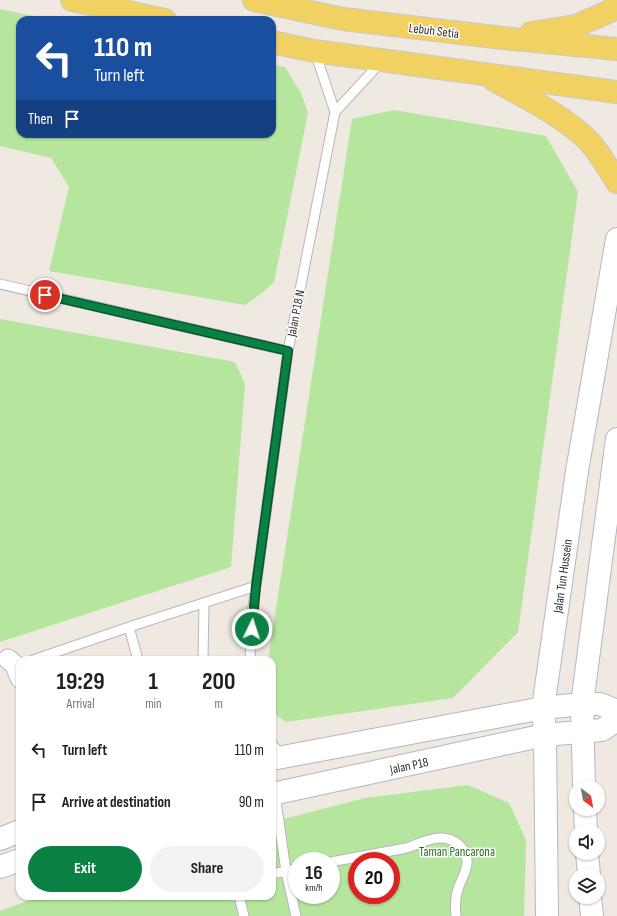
<!DOCTYPE html>
<html lang="en">
<head>
<meta charset="utf-8">
<style>
  :root { --surface:#fff; --page:#f2f2f2; --text:#202124; --muted:#757577; --accent:#0b8043 }
  body { margin:0; font-family:"Sofia Sans Condensed",sans-serif; background:var(--page); color:var(--text); height:100vh; display:flex; flex-direction:column; font-size:15px; white-space:nowrap }
  * { box-sizing:border-box; margin:0 }
  p { font-size:13px; color:var(--muted) }
  .icon { flex:none; width:22px; height:22px; fill:none; stroke:currentColor; stroke-width:2; stroke-linecap:round; stroke-linejoin:round }
  .map { position:relative; flex:1; overflow:hidden }
  .drawer { position:absolute; left:16px; top:656px; width:260px; height:244px; display:flex; flex-direction:column; background:var(--surface); border-radius:12px; box-shadow:0 1px 3px #0004 }
  .drawer>* { flex:none }
  .hud { position:absolute; left:16px; top:16px; width:260px; height:122px; border-radius:12px; box-shadow:0 1px 3px #0004; background:#1a4fa0; color:#fff; overflow:hidden }
  .needle { width:26px; rotate:148deg }
  .buttons { position:absolute; left:569px; top:780px; display:grid; gap:8px }
  .buttons a { display:grid; place-items:center; width:36px; height:36px; border-radius:50%; background:var(--surface); box-shadow:0 1px 3px #0004; font-size:20px }
  .speed { position:absolute; left:288px; top:852px; display:flex; gap:8px; font-size:20px; font-weight:700; text-align:center }
  .speed>* { display:grid; place-content:center; width:52px; height:52px; border-radius:50%; background:var(--surface); box-shadow:0 1px 3px #0004; line-height:1 }
  .speed small { font-size:10px; font-weight:400 }
  .speed .limit { border:6px solid #d22; background:#fff; color:#111 }
  .pin { position:absolute; display:grid; place-items:center; width:34px; height:34px; color:#fff; margin:-17px; border:2px solid #fff; border-radius:50%; box-shadow:0 1px 4px #0007 }
  .me { position:absolute; width:44px; margin:-22px; rotate:4deg; stroke-linejoin:round; filter:drop-shadow(0 0 3px #0008) }
  .turn { display:flex; align-items:center; gap:14px; height:84px; padding:0 12px; font-size:18px }
  .turn .icon { width:52px; height:52px; stroke-width:2.5 }
  .turn b { display:block; font-size:28px; line-height:34px }
  .then { display:flex; align-items:center; height:38px; padding:0 12px; background:#0003; gap:8px; font-size:15px }
  .eta { display:flex; justify-content:space-evenly; align-items:center; height:68px; text-align:center }
  .eta b { font-size:24px; font-weight:700; line-height:28px }
  .primary-button { display:flex; gap:8px; margin-top:auto; padding:8px 12px }
  .primary-button a { flex:1; height:46px; border-radius:24px; background:var(--accent); color:#fff; font-size:16px; font-weight:700; line-height:46px; text-align:center }
  .primary-button a+a { background:var(--page); color:var(--text) }
  ul { padding:0; list-style:none }
  li { display:flex; align-items:center; gap:12px; height:52px; padding:0 12px }
  li div { flex:1 }
  li b { display:block; font-size:15px }
  li em { font-style:normal }
  .map>svg:first-child { display:block }
  .green { fill:#b6e59e; fill-rule:evenodd }
  .lines { fill:none; stroke-linecap:round; stroke-linejoin:round }
  .lane-casing { stroke:#b4b7c1; stroke-width:11 }
  .street-casing { stroke:#b4b7c1; stroke-width:21 }
  .secondary-casing { stroke:#b4b7c1; stroke-width:24 }
  .primary-casing { stroke:#c9c9c9; stroke-width:24 }
  .lane { stroke:#fff; stroke-width:9 }
  .street { stroke:#fff; stroke-width:19 }
  .secondary { stroke:#fff; stroke-width:22 }
  .primary { stroke:#f2d163; stroke-width:22 }
  .route-casing { stroke:#07532c; stroke-width:10 }
  .route { stroke:#0b8043; stroke-width:7 }
  .labels { text-anchor:middle; stroke-width:3; stroke-linejoin:round; paint-order:stroke }
  .street-label { font-size:13px; fill:#2e2e2e; stroke:#fff }
  .park-label { font-size:13px; fill:#2c6e1b; stroke:#fff }
</style>
</head>
<body>
<div class="map">
<svg width="617" height="916" viewBox="0 0 617 916">
  <rect width="100%" height="100%" fill="#efe9e1"/>
  <path class="green" d="M0,9l52,11h-32v114h252v-69l13,2 16,26 7,20 -34,169 -12,11 -17,12 -196,-34 20,-84 -18,-29 -51,-12z
    M394,110l152,26 32,56 -60,440 -65,66 -167,24 -14,-10v-52h-4l84,-541z
    M0,319l235,43 10,22 -14,183 -231,75z
    M468,785l41,18 17,37 -2,76h-524v-5l41,-15h231v-74l93,-24zM297,861h34v34h-34zM357,861h34v34h-34z"/>
  <g class="lines">
    <defs>
      <path id="lane" d="M335,112l47,-51
        M0,284l288,67
        M129,627l9,33
        M33,660l96,-33 127,-41
        M203,660l1,-57
        M250,660l2,-46 4,-28 32,-235 47,-239 -20,-60
        M272,744l10,13
        M275,794l11,77 10,45
        M331,862c25,-5 50,-9 75,-14 12,-3 23,-11 36,-10 13,1 23,9 25,22 1,11 -6,19 -9,29 -3,9 -3,18 -2,27
        M272,874l25,-5
        M239,896l5,20"/>
      <path id="street" d="M8,659l7,6 5,13"/>
      <path id="secondary" d="M272,759l271,-51 39,-4h18l17,7
        M584,787l-2,-83 35,-265
        M272,794l273,-59 57,-5 15,-10
        M585,809l1,22
        M0,839l20,-8
        M587,853l2,22
        M0,867l20,-7
        M590,897l2,19
        M547,916l-2,-181 -2,-27 34,-237 40,-232"/>
      <path id="primary" d="M72,0l93,20
        M254,0l89,19 160,19 114,11
        M531,33l45,-7 30,-13 11,-6
        M272,42l42,9 303,41
        M494,80c27,15 63,33 86,53 16,13 26,32 37,49"/>
    </defs>
    <use href="#lane" class="lane-casing"/>
    <use href="#street" class="street-casing"/>
    <use href="#secondary" class="secondary-casing"/>
    <use href="#primary" class="primary-casing"/>
    <use href="#lane" class="lane"/>
    <use href="#street" class="street"/>
    <use href="#secondary" class="secondary"/>
    <use href="#primary" class="primary"/>
  </g>
  <g class="lines">
    <defs>
      <path id="route" d="M45,295l243,56 -32,235 -4,43"/>
    </defs>
    <use href="#route" class="route-casing"/>
    <use href="#route" class="route"/>
  </g>
  <g class="labels">
    <g class="street-label">
      <text transform="translate(434 30) rotate(7)" y="5">Lebuh Setia</text>
      <text transform="translate(295 313) rotate(-79)" y="5">Jalan P18 N</text>
      <text transform="translate(562 576) rotate(-82)" y="5">Jalan Tun Hussein</text>
      <text transform="translate(409 765) rotate(-12)" y="5">Jalan P18</text>
    </g>
    <g class="park-label">
      <text x="457" y="856">Taman Pancarona</text>
    </g>
  </g>
</svg>
<div class="buttons">
<a><svg class="needle" viewBox="-14 -14 28 28"><path d="M0-13l5 13h-10z" fill="#e53935"/><path d="M0 13l5-13h-10z" fill="#757577"/></svg></a>
<a><svg class="icon" aria-label="sound" viewBox="0 0 24 24"><path d="M4 9h4l5-4v14l-5-4H4zM17 9q2 3 0 6"/></svg></a>
<a><svg class="icon" aria-label="layers" viewBox="0 0 24 24"><path d="M12 4l9 5-9 5-9-5zM3 14l9 5 9-5"/></svg></a>
</div>
<div class="speed"><div>16<small>km/h</small></div><div class="limit">20</div></div>
<div class="pin" style="left:45px;top:295px;background:#d93025"><svg class="icon" aria-label="arrive" viewBox="0 0 24 24"><path d="M6 21V4h12l-3 4 3 4H6"/></svg></div>
<svg class="me" style="left:252px;top:629px" viewBox="-20 -20 40 40"><circle r="17" fill="#0b8043" stroke="#fff" stroke-width="3"/><path d="M0-11L8 9 0 5-8 9z" fill="#fff"/></svg>
<div class="hud">
<div class="turn"><svg class="icon" aria-label="left" viewBox="0 0 24 24"><path d="M17 20v-9H6M10 6l-5 5 5 5"/></svg><div><b>110 m</b>Turn left</div></div>
<div class="then">Then<svg class="icon" aria-label="arrive" viewBox="0 0 24 24"><path d="M6 21V4h12l-3 4 3 4H6"/></svg></div>
</div>
<section class="drawer">
<div class="eta">
<div><b>19:29</b><p>Arrival</p></div>
<div><b>1</b><p>min</p></div>
<div><b>200</b><p>m</p></div>
</div>
<ul>
<li><svg class="icon" aria-label="left" viewBox="0 0 24 24"><path d="M17 20v-9H6M10 6l-5 5 5 5"/></svg><div><b>Turn left</b></div><em>110 m</em></li>
<li><svg class="icon" aria-label="arrive" viewBox="0 0 24 24"><path d="M6 21V4h12l-3 4 3 4H6"/></svg><div><b>Arrive at destination</b></div><em>90 m</em></li>
</ul>
<div class="primary-button"><a>Exit</a><a>Share</a></div>
</section>
</div>
</body>
</html>
